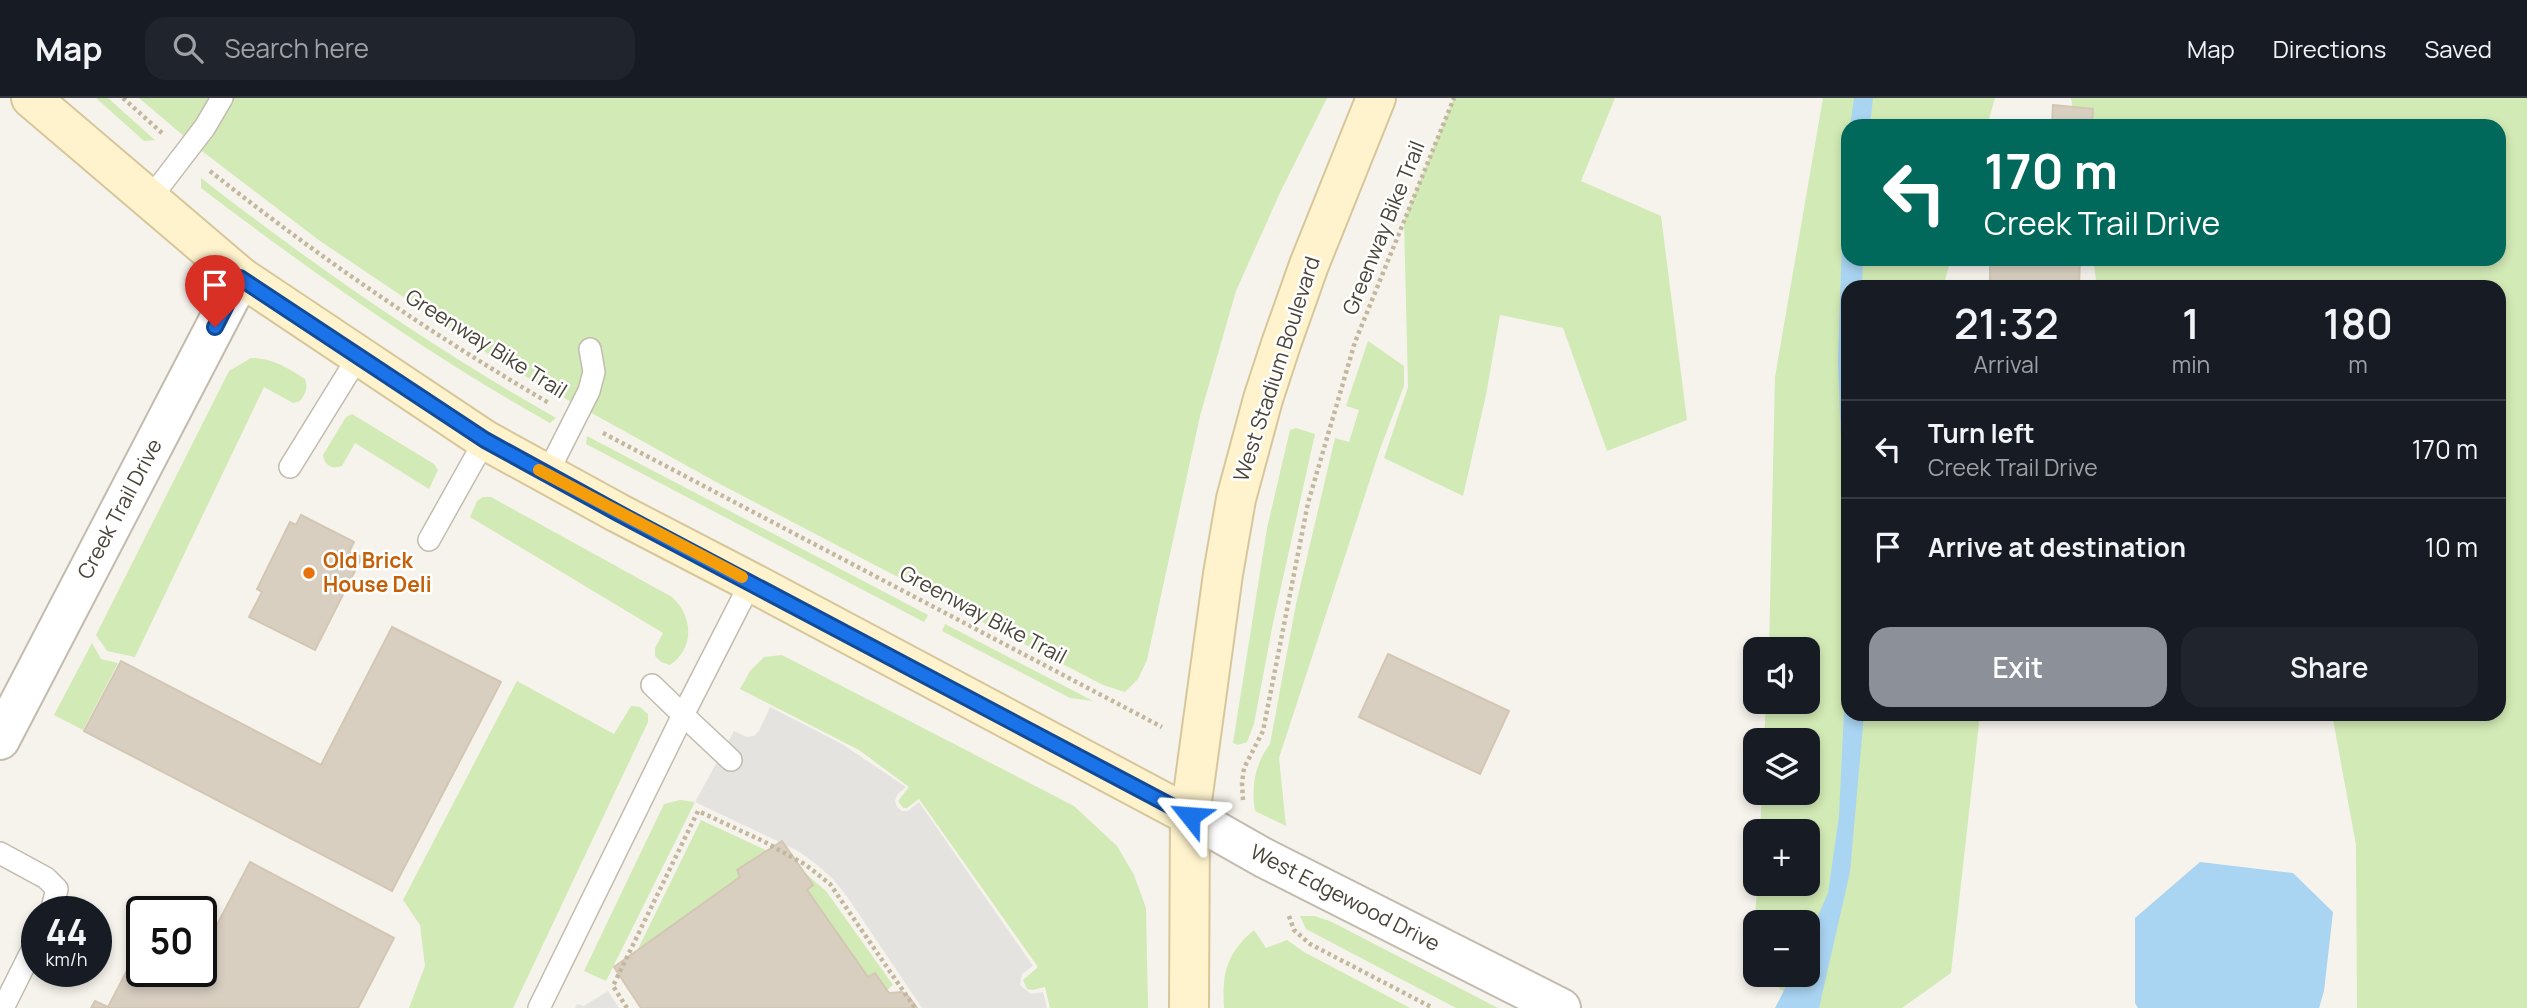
<!DOCTYPE html>
<html lang="en">
<head>
<meta charset="utf-8">
<style>
  :root { --surface:#171b24; --page:#20242c; --text:#f1f3f6; --muted:#9ea1a6; --line:#363941; --accent:#8c9099 }
  body { margin:0; font-family:Manrope,sans-serif; background:var(--page); color:var(--text); height:100vh; display:flex; flex-direction:column; font-size:26px; white-space:nowrap }
  * { box-sizing:border-box; margin:0 }
  p { font-size:23px; color:var(--muted) }
  .icon { flex:none; width:38px; height:38px; fill:none; stroke:currentColor; stroke-width:2; stroke-linecap:round; stroke-linejoin:round }
  .map { position:relative; flex:1; overflow:hidden }
  .side { position:absolute; left:1841px; top:182px; width:665px; height:441px; display:flex; flex-direction:column; background:var(--surface); border-radius:21px; box-shadow:0 4px 10px #0003 }
  .side>* { flex:none }
  .guide { position:absolute; left:1841px; top:21px; width:665px; height:147px; border-radius:21px; box-shadow:0 4px 10px #0003; background:#00695c; color:#fff; overflow:hidden }
  .buttons { position:absolute; left:1743px; top:539px; display:grid; gap:14px }
  .buttons a { display:grid; place-items:center; width:77px; height:77px; border-radius:14px; background:var(--surface); box-shadow:0 4px 10px #0003; font-size:35px }
  .speed { position:absolute; left:21px; top:798px; display:flex; gap:14px; font-size:35px; font-weight:700; text-align:center }
  .speed>* { display:grid; place-content:center; width:91px; height:91px; border-radius:50%; background:var(--surface); box-shadow:0 4px 10px #0003; line-height:1 }
  .speed small { font-size:18px; font-weight:400 }
  .speed .limit { border:4px solid #111; border-radius:10px; background:#fff; color:#111 }
  .pin { position:absolute; display:grid; place-items:center; width:60px; height:60px; color:#fff; margin:-72px -30px; border-radius:50% 50% 50% 0; rotate:-45deg; box-shadow:0 0 7px #0007 }
  .pin .icon { rotate:45deg }
  .me { position:absolute; width:77px; margin:-38px; rotate:298deg; stroke-linejoin:round; filter:drop-shadow(0 0 5px #0008) }
  .turn { display:flex; align-items:center; gap:24px; height:147px; padding:0 28px; font-size:32px }
  .turn .icon { width:91px; height:91px; stroke-width:2.5 }
  .turn b { display:block; font-size:49px; line-height:60px }
  .eta { display:flex; justify-content:space-evenly; align-items:center; height:119px; text-align:center }
  .eta b { font-size:42px; font-weight:600; line-height:49px }
  .primary-button { display:flex; gap:14px; margin-top:auto; padding:14px 28px }
  .primary-button a { flex:1; height:80px; border-radius:21px; background:var(--accent); color:#fff; font-size:28px; font-weight:600; line-height:80px; text-align:center }
  .primary-button a+a { background:var(--page); color:var(--text) }
  ul { padding:0; list-style:none }
  li { display:flex; align-items:center; gap:21px; height:98px; padding:0 28px; border-top:2px solid var(--line) }
  li div { flex:1 }
  li b { display:block; font-size:26px }
  li em { font-style:normal }
  header { display:flex; align-items:center; gap:42px; box-sizing:border-box; height:98px; padding:0 35px; background:var(--surface); border-bottom:2px solid var(--line) }
  header strong { font-size:33px }
  nav { display:flex; gap:38px; margin-inline-start:auto; font-size:24px }
  .search { width:490px; height:63px; background:var(--page); display:flex; align-items:center; gap:18px; box-sizing:border-box; padding:0 24px; border-radius:21px; color:var(--muted); font-size:26px }
  .map>svg:first-child { display:block }
  .green { fill:#d2eab5 }
  .parking { fill:#e5e3e0 }
  .water { fill:#a9d4f2 }
  .building { fill:#d8cfc1; stroke:#d3c7b4; stroke-width:2 }
  .lines { fill:none; stroke-linecap:round; stroke-linejoin:round }
  .service-casing { stroke:#c2bbae; stroke-width:24 }
  .tertiary-casing { stroke:#c2bbae; stroke-width:42 }
  .secondary-casing { stroke:#d6c79b; stroke-width:42 }
  .path { stroke:#c4b79f; stroke-width:4.5; stroke-dasharray:3.5 3.5; stroke-linecap:butt }
  .service { stroke:#fff; stroke-width:21 }
  .tertiary { stroke:#fff; stroke-width:38 }
  .secondary { stroke:#fff3cd; stroke-width:38 }
  .route-casing { stroke:#114b97; stroke-width:18 }
  .route { stroke:#1a73e8; stroke-width:12 }
  .slow { stroke:#f59e0b; stroke-width:12 }
  .food-dot { fill:#e8710a; stroke:#fff; stroke-width:2.5 }
  .labels { text-anchor:middle; stroke-width:5; stroke-linejoin:round; paint-order:stroke }
  .street-label { font-size:21px; fill:#4b4439; stroke:#fff }
  .food-label { font-size:21px; font-weight:bold; fill:#c56008; stroke:#fff; text-anchor:start }
</style>
</head>
<body>
<header>
<strong>Map</strong>
<div class="search"><svg class="icon" aria-label="search" viewBox="0 0 24 24"><circle cx="10" cy="10" r="6"/><path d="M15 15l6 6"/></svg>Search here</div>
<nav><a>Map</a><a>Directions</a><a>Saved</a></nav>
</header>
<div class="map">
<svg width="2527" height="910" viewBox="0 0 2527 910">
  <rect width="100%" height="100%" fill="#f6f3ec"/>
  <path class="green" d="M96,0h12l47,42 -11,1z
    M139,0h1188l-48,97 -43,96 -36,125 -53,244 -9,19 -13,13 -22,-7 -148,-77 5,-13 -21,-10 -5,11 -216,-113 -215,-119 -183,-123 -122,-93z
    M1454,0h161l-34,83 80,35 26,204 -80,31 -44,-123 -63,-13 -14,80 -23,101 -79,-38 24,-71 -4,-167z
    M1823,0h172l-8,28h-139v133h103l-8,28h-95v427h129l2,9 -28,250 -49,35h-83l-39,-19 -7,-14h35v-53h-53l2,-38h51v-53h-48l2,-38h46v-53h-44l2,-38h42v-53h-39l6,-272z
    M2071,0h456v910h-170l-1,-163 -24,-131h167v-427h-402l-4,-28h406v-133h-424z
    M201,80c113,88 230,169 355,240l-6,5c-123,-69 -237,-150 -349,-235z
    M1368,243l36,25v20l-24,63 -101,309 7,68 -31,-15c-4,-25 0,-47 15,-67l26,-140 39,-166 14,4 10,-32 -13,-4z
    M251,260c22,0 36,10 54,21 3,9 1,14 -5,22l-7,2 -29,-16 -129,270 -28,-6 -11,-16 133,-264z
    M352,316l82,50 4,6 -9,19 -74,-46 -13,23c-10,4 -18,-1 -19,-11l23,-38z
    M1296,330l19,6 -42,189 -19,101 -7,18 -9,3 -5,-2 34,-215 23,-98z
    M587,338l341,179 -4,7 -338,-178z
    M483,399h8l181,100c21,19 23,51 -2,68l-9,-3 -6,-6v-8l8,-15 -193,-116 7,-16z
    M945,526l127,66 21,11 -23,-3 -128,-67z
    M92,545l9,16 17,4 -35,67 -29,-15z
    M782,557l292,151 43,40 17,29 12,33 2,100h-98l-5,-21 -13,3 -5,-1 -4,-9 15,-13 -119,-168 -12,9h-4l-5,-7 11,-14 -50,-37 -119,-61 10,-18 14,-14z
    M517,583l97,53 17,-28 9,1 8,7v8l-135,286h-104l16,-42 -5,-41 -17,-25z
    M680,702l15,2 -89,179 -22,-10 80,-167z
    M701,722l67,31 -28,26 -103,74z
    M804,774l22,19 67,94 -6,5 -12,-17 -7,4 -61,-87 6,-5z
    M1300,818h14l16,5 168,87h-42l-150,-79z
    M1254,832l12,18 21,-8 17,12 106,56h-186c-2,-35 2,-54 30,-78z"/>
  <path class="parking" d="M770,609l72,37 64,43 -9,8 -2,6 2,6 5,4h6l11,-9 114,164 -11,8 -2,11 11,9 12,-2 4,16h-125l-74,-110 -15,-19 -17,-15 -18,-13 -103,-49 39,-71 13,6 7,-1 5,-5z
    M608,893l11,17h-44l2,-4 7,2z"/>
  <path class="water" d="M1854,0h19l-3,28h-20z
    M1848,47v114h15l-1,28h-14v333l-10,-259 6,-184z
    M1848,529v87h16l-14,158 -31,136h-44l17,-33h16v-36l20,-46 11,-77z
    M2200,764l93,11 40,39 -9,79 -5,17h-181l-3,-5v-85z"/>
  <path class="building" d="M2053,7l40,4 -1,17h-40z
    M1990,161h90l-1,28h-89z
    M301,417l53,27 -5,10 13,5 -47,93 -66,-33 13,-25 -5,-3 33,-67 6,3z
    M392,529l109,55 -109,209 -308,-160 37,-70 200,104z
    M1388,556l121,57 -29,63 -121,-57z
    M782,743l31,44 -6,5 61,87 7,-4 14,20 13,-1 6,4 9,12h-276l-27,-41 126,-90 -3,-7z
    M250,764l144,76 -36,70h-267l4,-7 13,6 34,-65v29h59v-16z"/>
  <g class="lines">
    <defs>
      <path id="service" d="M149,102l56,-73 17,-29
        M290,369l68,-110
        M547,376l42,-83 5,-19 -4,-23
        M429,442l56,-100
        M652,587l31,30 68,-133
        M0,755l46,25 11,11 -6,23
        M3,910l34,-68
        M539,910l144,-293 48,45"/>
      <path id="tertiary" d="M0,642l241,-463
        M1190,718l74,42 297,150"/>
      <path id="secondary" d="M31,0l210,179 244,163 133,73 133,69 439,234
        M1189,910l1,-192 33,-242 13,-75 27,-100 18,-55 28,-79 67,-167"/>
    </defs>
    <use href="#service" class="service-casing"/>
    <use href="#tertiary" class="tertiary-casing"/>
    <use href="#secondary" class="secondary-casing"/>
    <path class="path" d="M123,0l39,35
      M210,73c107,85 221,163 339,232
      M603,335l559,294
      M1243,702l-1,-17 2,-15 19,-37 45,-228 47,-161 99,-244
      M1289,818l5,14 16,14 123,64
      M627,910l-14,-22 85,-175 65,30 43,24 24,19 85,124"/>
    <use href="#service" class="service"/>
    <use href="#tertiary" class="tertiary"/>
    <use href="#secondary" class="secondary"/>
  </g>
  <g class="lines">
    <defs>
      <path id="route" d="M215,229l25,-49 245,162 133,73 572,303"/>
    </defs>
    <use href="#route" class="route-casing"/>
    <use href="#route" class="route"/>
    <path class="slow" d="M539,372l203,107"/>
  </g>
  <circle class="food-dot" cx="309" cy="475" r="7"/>
  <g class="labels">
    <g class="street-label">
      <text transform="translate(1384 130) rotate(-68)" y="7">Greenway Bike Trail</text>
      <text transform="translate(486 246) rotate(32)" y="7">Greenway Bike Trail</text>
      <text transform="translate(1277 271) rotate(-72)" y="7">West Stadium Boulevard</text>
      <text transform="translate(120 411) rotate(-62)" y="7">Creek Trail Drive</text>
      <text transform="translate(983 517) rotate(28)" y="7">Greenway Bike Trail</text>
      <text transform="translate(1345 800) rotate(27)" y="7">West Edgewood Drive</text>
    </g>
    <g class="food-label">
      <text x="323" y="470">Old Brick<tspan x="323" dy="24">House Deli</tspan></text>
    </g>
  </g>
</svg>
<div class="buttons">
<a><svg class="icon" aria-label="sound" viewBox="0 0 24 24"><path d="M4 9h4l5-4v14l-5-4H4zM17 9q2 3 0 6"/></svg></a>
<a><svg class="icon" aria-label="layers" viewBox="0 0 24 24"><path d="M12 4l9 5-9 5-9-5zM3 14l9 5 9-5"/></svg></a>
<a>+</a>
<a>−</a>
</div>
<div class="speed"><div>44<small>km/h</small></div><div class="limit">50</div></div>
<div class="pin" style="left:215px;top:229px;background:#d93025"><svg class="icon" aria-label="arrive" viewBox="0 0 24 24"><path d="M6 21V4h12l-3 4 3 4H6"/></svg></div>
<svg class="me" style="left:1190px;top:718px" viewBox="-20 -20 40 40"><path d="M0-17L14 15 0 8-14 15z" fill="#1a73e8" stroke="#fff" stroke-width="4"/></svg>
<div class="guide">
<div class="turn"><svg class="icon" aria-label="left" viewBox="0 0 24 24"><path d="M17 20v-9H6M10 6l-5 5 5 5"/></svg><div><b>170 m</b>Creek Trail Drive</div></div>
</div>
<section class="side">
<div class="eta">
<div><b>21:32</b><p>Arrival</p></div>
<div><b>1</b><p>min</p></div>
<div><b>180</b><p>m</p></div>
</div>
<ul>
<li><svg class="icon" aria-label="left" viewBox="0 0 24 24"><path d="M17 20v-9H6M10 6l-5 5 5 5"/></svg><div><b>Turn left</b><p>Creek Trail Drive</p></div><em>170 m</em></li>
<li><svg class="icon" aria-label="arrive" viewBox="0 0 24 24"><path d="M6 21V4h12l-3 4 3 4H6"/></svg><div><b>Arrive at destination</b></div><em>10 m</em></li>
</ul>
<div class="primary-button"><a>Exit</a><a>Share</a></div>
</section>
</div>
</body>
</html>
